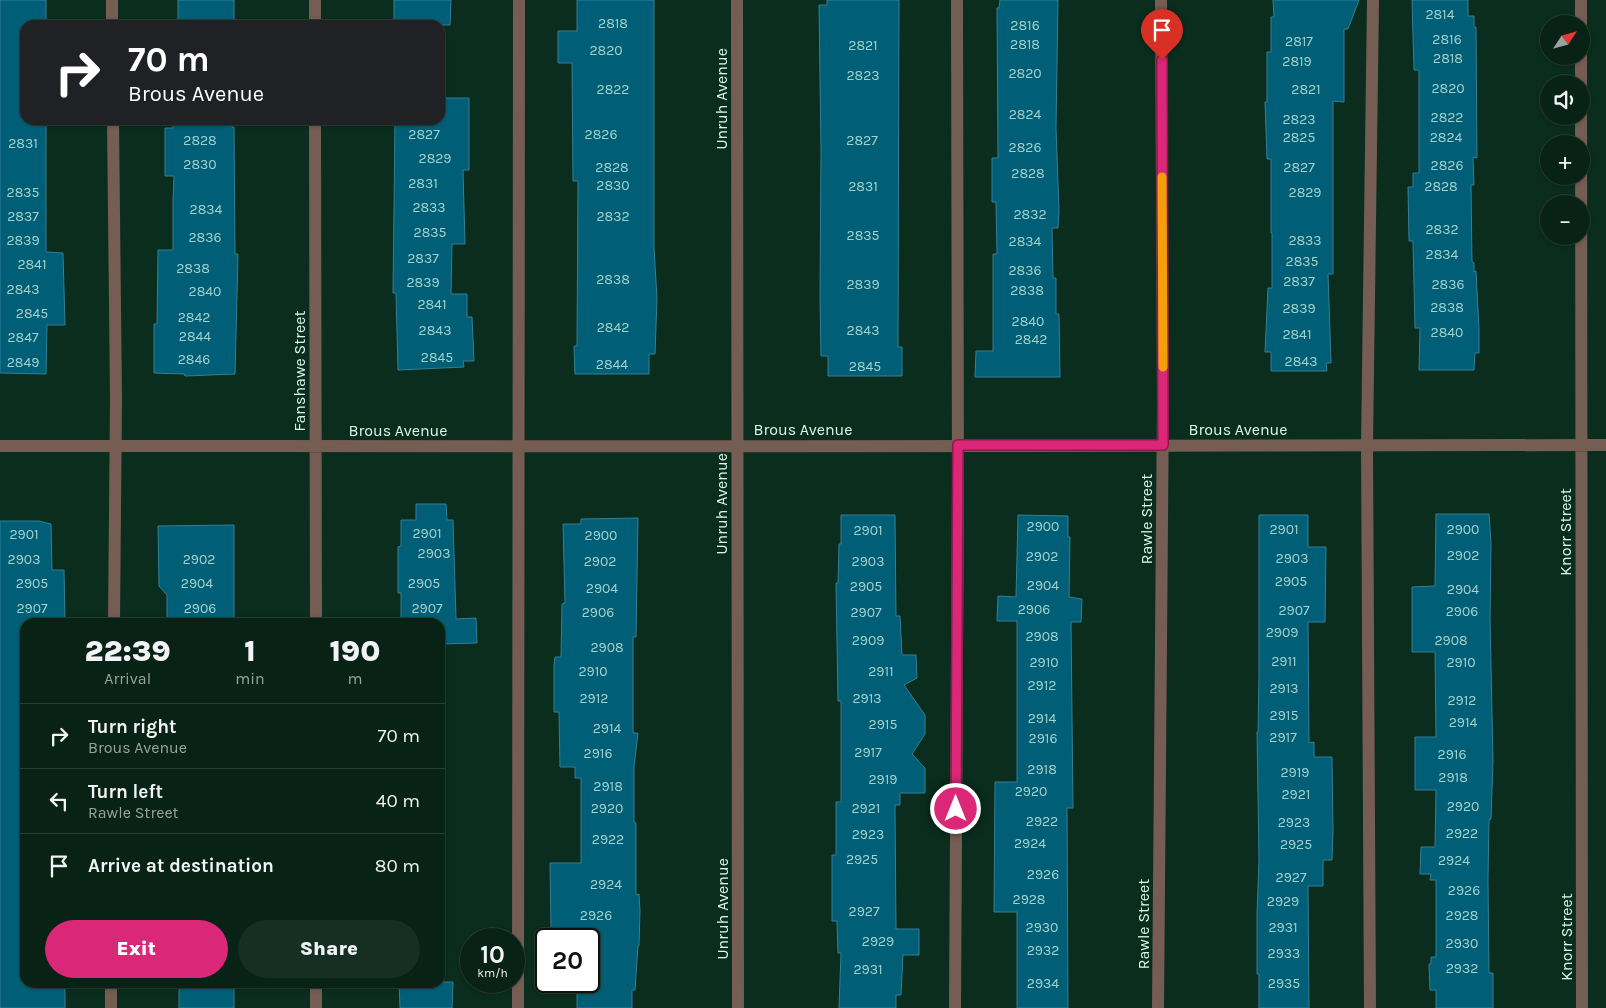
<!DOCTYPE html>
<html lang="en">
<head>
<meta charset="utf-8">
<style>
  :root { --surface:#082216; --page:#162f23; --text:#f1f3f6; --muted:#98a4a1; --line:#293f35; --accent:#db2777 }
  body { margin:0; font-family:Karla,sans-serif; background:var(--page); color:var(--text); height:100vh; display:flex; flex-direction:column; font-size:19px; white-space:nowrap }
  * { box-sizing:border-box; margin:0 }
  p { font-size:16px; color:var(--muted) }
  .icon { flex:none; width:28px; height:28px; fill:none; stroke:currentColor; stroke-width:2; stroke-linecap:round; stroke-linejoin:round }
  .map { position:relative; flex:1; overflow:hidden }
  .drawer { position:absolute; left:20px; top:618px; width:425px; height:370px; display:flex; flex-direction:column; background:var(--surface); border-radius:15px; box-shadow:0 1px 4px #0004,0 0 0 1px var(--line) }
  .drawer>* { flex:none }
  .banner { position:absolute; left:20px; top:20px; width:425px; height:105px; border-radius:15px; box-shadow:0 1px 4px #0004,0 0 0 1px var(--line); background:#202124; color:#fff; overflow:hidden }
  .needle { width:32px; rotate:54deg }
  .fabs { position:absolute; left:1540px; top:15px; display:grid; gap:10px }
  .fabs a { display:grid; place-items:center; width:50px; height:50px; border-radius:50%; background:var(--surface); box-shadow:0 1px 4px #0004,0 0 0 1px var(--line); font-size:25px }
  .speed { position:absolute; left:460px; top:928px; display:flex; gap:10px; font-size:25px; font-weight:700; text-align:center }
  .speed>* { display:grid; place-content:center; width:65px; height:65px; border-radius:50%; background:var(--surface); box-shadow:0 1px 4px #0004,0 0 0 1px var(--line); line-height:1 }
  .speed small { font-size:12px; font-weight:400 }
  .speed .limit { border:2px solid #111; border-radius:8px; background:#fff; color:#111 }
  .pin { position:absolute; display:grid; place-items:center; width:42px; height:42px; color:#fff; margin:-51px -21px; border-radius:50% 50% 50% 0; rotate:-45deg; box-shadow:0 0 5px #0007 }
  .pin .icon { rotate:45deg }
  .me { position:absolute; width:55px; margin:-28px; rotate:0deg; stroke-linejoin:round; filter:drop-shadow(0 0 4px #0008) }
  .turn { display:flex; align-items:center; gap:18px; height:105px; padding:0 25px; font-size:22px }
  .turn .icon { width:65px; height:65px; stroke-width:2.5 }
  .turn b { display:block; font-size:35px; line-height:42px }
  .eta { display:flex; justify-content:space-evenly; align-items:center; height:85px; text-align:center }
  .eta b { font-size:30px; font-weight:800; line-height:35px }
  .primary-button { display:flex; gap:10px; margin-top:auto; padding:10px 25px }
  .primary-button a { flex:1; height:58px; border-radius:30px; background:var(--accent); color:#fff; font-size:20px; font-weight:800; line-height:58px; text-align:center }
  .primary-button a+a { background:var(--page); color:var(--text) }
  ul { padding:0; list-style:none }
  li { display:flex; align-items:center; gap:15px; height:65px; padding:0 25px; border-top:1px solid var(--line) }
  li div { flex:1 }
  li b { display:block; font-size:19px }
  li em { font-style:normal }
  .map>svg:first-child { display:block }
  .building { fill:#005f76; stroke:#347f97 }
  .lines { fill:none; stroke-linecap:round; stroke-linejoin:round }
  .service { stroke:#765d53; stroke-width:12 }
  .minor { stroke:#765d53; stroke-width:12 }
  .route-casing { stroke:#8e194d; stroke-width:12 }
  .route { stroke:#db2777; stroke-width:9 }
  .slow { stroke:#f59e0b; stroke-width:9 }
  .labels { text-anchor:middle; stroke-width:4; stroke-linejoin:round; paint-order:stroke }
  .number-label { font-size:14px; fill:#a2d2cb }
  .street-label { font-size:16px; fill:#d8f9e7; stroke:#0a2d1e }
</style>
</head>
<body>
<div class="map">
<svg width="1606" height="1008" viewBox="0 0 1606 1008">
  <rect width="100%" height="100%" fill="#0a2d1e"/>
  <path class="building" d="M0,0h46v25h-21v95h21v132l17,1 2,72h-18l-1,49 -46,-1z
    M178,0h56v25h-56z
    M394,0h57l-1,25h-56z
    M577,0h77v248l3,50 -2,56h-6v20h-74l-1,-28h3l1,-165h-5l-1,-118h-14v-32h19z
    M827,0h72l-1,347h4v29h-74v-20h-7l-1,-59 1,-146 -2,-146h8z
    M1000,0h58l-2,128 3,83 -1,17h-6l1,50h3v36h3l1,63h-85l1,-26h17v-97h4l-1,-52h-4v-44h6l-1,-150h2z
    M1273,0h86l-11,29h-4v73l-11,-1v173h-5l3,89h-5l1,8h-56v-19h-6l3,-64h4v-55h-1v-74h-4l-2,-57h2v-50h4v-35h3z
    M1412,0h56v16h6v11h2l1,131 -4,-1 1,28h-3l1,77 2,1v9l2,-1 3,58v24h-4l-1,17h-55l1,-42h-5l-2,-87h-4l-1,-54h5v-14h6v-103h-5z
    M440,98h29v72h-6l2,74h-13l-1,50h16v23h5l2,44h-11l1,6 -66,3 -2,-77h-3l2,-173h45z
    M173,120h59v7h2l1,127h3l-3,120 -50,2 -1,-2 -30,-1v-49h3l1,-74h15v-50l1,-24h-9v-48h8z
    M416,504h30l1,16h6l3,99 20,-1 1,25 -37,1v-22h-39v-29h-3v-46l3,-1v-26h15z
    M1436,514h53l2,29 -1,75 3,143 -2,58 -2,1 -1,59 1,94h4v35h-57v-18h-6l-1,-26h2v-7h5v-77h-6l1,-6h-11l1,-27h14l1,-57h-21v-53h21l-1,-85h-23v-65l23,-1z
    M841,515h54l1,101h4l2,39h14l1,23 -13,7 21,30v19l-13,20 13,14v25h-25v12h-5l1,124h23v26h-16l-2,40h-5v13h-57l2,-55h-3l-1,-32h-5v-66h4v-53h5v-101h-3l-2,-118h2l1,-39h2z
    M1018,515l50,1v21h2l-1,60 13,2 -1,23h-10l2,186h-6l1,200h-51v-96h-23l1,-130h22v-161h-20l1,-25 18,1z
    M1259,515h49v32h18l-1,75h-17l1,121 5,-1v15h18l1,75 -1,28h-9v26h-15l1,122h-50v-34h-2v-60l2,-54 -2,-128h1l1,-58z
    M638,518l-2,119h-3v96h5l-4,34v55l2,1v72l3,-1 1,17 -1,35h-1l-3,44h-3v18h-55v-27h12v-42h-11v-11h-27l-1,-65h31v-85h-6v-11h-15l-1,-55h-5v-47l1,-8h6l1,-53 3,-1 -2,-79h18v-5z
    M0,521h39l12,3 1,46h12l1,50h-12v2h-28v360h40v26h-65z
    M234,525v97h-54v-2h-13v-25l-8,-9 -1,-60z
    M179,982h55v26h-55z
    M399,982h54l-1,26h-52z"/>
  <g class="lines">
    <path class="service" d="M112,0v25
      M113,120l3,279 -2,223
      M111,1008v-26
      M518,1008l1,-1008
      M955,1008l3,-518 -1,-490
      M1370,1008l-3,-563 6,-445"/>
    <path class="minor" d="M315,0v25
      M737,0l1,1008
      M1581,0v24
      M1581,56l1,952
      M315,120l1,502
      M0,446c535,1 1071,0 1606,-1
      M316,982v26
      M1158,1008l5,-608 -2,-400"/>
  </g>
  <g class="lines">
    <defs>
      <path id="route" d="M956,809l2,-364h205l-1,-385"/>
    </defs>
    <use href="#route" class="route-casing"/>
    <use href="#route" class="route"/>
    <path class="slow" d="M1162,177l1,190"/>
  </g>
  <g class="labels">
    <g class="number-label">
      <text x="1440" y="19">2814</text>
      <text x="613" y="28">2818</text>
      <text x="1025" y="30">2816</text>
      <text x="1447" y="44">2816</text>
      <text x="1299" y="46">2817</text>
      <text x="1025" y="49">2818</text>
      <text x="863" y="50">2821</text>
      <text x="606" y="55">2820</text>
      <text x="1448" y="63">2818</text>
      <text x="1297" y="66">2819</text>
      <text x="1025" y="78">2820</text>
      <text x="863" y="80">2823</text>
      <text x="1448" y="93">2820</text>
      <text x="613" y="94">2822</text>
      <text x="1306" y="94">2821</text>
      <text x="1025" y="119">2824</text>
      <text x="1447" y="122">2822</text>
      <text x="1299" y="124">2823</text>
      <text x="424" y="139">2827</text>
      <text x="601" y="139">2826</text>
      <text x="1299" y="142">2825</text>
      <text x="1446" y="142">2824</text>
      <text x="200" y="145">2828</text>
      <text x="862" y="145">2827</text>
      <text x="23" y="148">2831</text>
      <text x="1025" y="152">2826</text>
      <text x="435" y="163">2829</text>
      <text x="200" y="169">2830</text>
      <text x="1447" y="170">2826</text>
      <text x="612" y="172">2828</text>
      <text x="1299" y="172">2827</text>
      <text x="1028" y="178">2828</text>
      <text x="423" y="188">2831</text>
      <text x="613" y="190">2830</text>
      <text x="863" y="191">2831</text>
      <text x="1441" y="191">2828</text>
      <text x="23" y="197">2835</text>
      <text x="1305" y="197">2829</text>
      <text x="429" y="212">2833</text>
      <text x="206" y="214">2834</text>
      <text x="1030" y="219">2832</text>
      <text x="23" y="221">2837</text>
      <text x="613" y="221">2832</text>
      <text x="1442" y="234">2832</text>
      <text x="430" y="237">2835</text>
      <text x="863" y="240">2835</text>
      <text x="205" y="242">2836</text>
      <text x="23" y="245">2839</text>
      <text x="1305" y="245">2833</text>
      <text x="1025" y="246">2834</text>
      <text x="1442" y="259">2834</text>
      <text x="423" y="263">2837</text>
      <text x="1302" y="266">2835</text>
      <text x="32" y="269">2841</text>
      <text x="193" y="273">2838</text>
      <text x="1025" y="275">2836</text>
      <text x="613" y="284">2838</text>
      <text x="1299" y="286">2837</text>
      <text x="423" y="287">2839</text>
      <text x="863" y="289">2839</text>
      <text x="1448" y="289">2836</text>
      <text x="23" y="294">2843</text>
      <text x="1027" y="295">2838</text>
      <text x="205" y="296">2840</text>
      <text x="432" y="309">2841</text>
      <text x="1447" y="312">2838</text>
      <text x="1299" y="313">2839</text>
      <text x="32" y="318">2845</text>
      <text x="194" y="322">2842</text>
      <text x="1028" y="326">2840</text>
      <text x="613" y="332">2842</text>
      <text x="435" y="335">2843</text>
      <text x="863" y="335">2843</text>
      <text x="1447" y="337">2840</text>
      <text x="1297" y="339">2841</text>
      <text x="195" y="341">2844</text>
      <text x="23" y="342">2847</text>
      <text x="1031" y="344">2842</text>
      <text x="437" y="362">2845</text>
      <text x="194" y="364">2846</text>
      <text x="1301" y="366">2843</text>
      <text x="23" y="367">2849</text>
      <text x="612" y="369">2844</text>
      <text x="865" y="371">2845</text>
      <text x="1043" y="531">2900</text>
      <text x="1284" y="534">2901</text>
      <text x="1463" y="534">2900</text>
      <text x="868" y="535">2901</text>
      <text x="427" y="538">2901</text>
      <text x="24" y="539">2901</text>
      <text x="601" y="540">2900</text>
      <text x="434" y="558">2903</text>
      <text x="1463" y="560">2902</text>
      <text x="1042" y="561">2902</text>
      <text x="1292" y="563">2903</text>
      <text x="24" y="564">2903</text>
      <text x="199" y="564">2902</text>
      <text x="600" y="566">2902</text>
      <text x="868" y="566">2903</text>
      <text x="1291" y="586">2905</text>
      <text x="32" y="588">2905</text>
      <text x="197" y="588">2904</text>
      <text x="424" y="588">2905</text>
      <text x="1043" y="590">2904</text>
      <text x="866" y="591">2905</text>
      <text x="602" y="593">2904</text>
      <text x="1463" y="594">2904</text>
      <text x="32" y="613">2907</text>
      <text x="200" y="613">2906</text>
      <text x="427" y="613">2907</text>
      <text x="1034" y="614">2906</text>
      <text x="1294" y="615">2907</text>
      <text x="1462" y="616">2906</text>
      <text x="598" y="617">2906</text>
      <text x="866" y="617">2907</text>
      <text x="1282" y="637">2909</text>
      <text x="1042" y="641">2908</text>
      <text x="868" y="645">2909</text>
      <text x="1451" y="645">2908</text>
      <text x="607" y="652">2908</text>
      <text x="1284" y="666">2911</text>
      <text x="1044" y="667">2910</text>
      <text x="1461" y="667">2910</text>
      <text x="593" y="676">2910</text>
      <text x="881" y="676">2911</text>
      <text x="1042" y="690">2912</text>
      <text x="1284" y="693">2913</text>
      <text x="594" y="703">2912</text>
      <text x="867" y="703">2913</text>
      <text x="1462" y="705">2912</text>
      <text x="1284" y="720">2915</text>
      <text x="1042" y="723">2914</text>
      <text x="1463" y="727">2914</text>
      <text x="883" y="729">2915</text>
      <text x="607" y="733">2914</text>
      <text x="1283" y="742">2917</text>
      <text x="1043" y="743">2916</text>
      <text x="868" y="757">2917</text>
      <text x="598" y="758">2916</text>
      <text x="1452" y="759">2916</text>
      <text x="1042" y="774">2918</text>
      <text x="1295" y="777">2919</text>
      <text x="1453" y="782">2918</text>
      <text x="883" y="784">2919</text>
      <text x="608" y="791">2918</text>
      <text x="1031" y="796">2920</text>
      <text x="1296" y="799">2921</text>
      <text x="1463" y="811">2920</text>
      <text x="607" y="813">2920</text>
      <text x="866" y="813">2921</text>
      <text x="1042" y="826">2922</text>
      <text x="1294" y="827">2923</text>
      <text x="1462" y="838">2922</text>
      <text x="868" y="839">2923</text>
      <text x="608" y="844">2922</text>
      <text x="1030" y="848">2924</text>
      <text x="1296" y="849">2925</text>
      <text x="862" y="864">2925</text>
      <text x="1454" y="865">2924</text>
      <text x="1043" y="879">2926</text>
      <text x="1291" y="882">2927</text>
      <text x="606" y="889">2924</text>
      <text x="1464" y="895">2926</text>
      <text x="1029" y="904">2928</text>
      <text x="1283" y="906">2929</text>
      <text x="864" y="916">2927</text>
      <text x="596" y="920">2926</text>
      <text x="1462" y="920">2928</text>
      <text x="1042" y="932">2930</text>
      <text x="1283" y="932">2931</text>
      <text x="878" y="946">2929</text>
      <text x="1462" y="948">2930</text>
      <text x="1043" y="955">2932</text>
      <text x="1284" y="958">2933</text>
      <text x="1462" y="973">2932</text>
      <text x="868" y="974">2931</text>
      <text x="1043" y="988">2934</text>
      <text x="1284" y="988">2935</text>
    </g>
    <g class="street-label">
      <text transform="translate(721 99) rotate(-90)" y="6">Unruh Avenue</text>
      <text transform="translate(299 371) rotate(-90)" y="6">Fanshawe Street</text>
      <text x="803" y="435">Brous Avenue</text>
      <text x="1238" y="435">Brous Avenue</text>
      <text x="398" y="436">Brous Avenue</text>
      <text transform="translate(721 504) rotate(-90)" y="6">Unruh Avenue</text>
      <text transform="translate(1146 519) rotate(-90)" y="6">Rawle Street</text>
      <text transform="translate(1565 532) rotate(-90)" y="6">Knorr Street</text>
      <text transform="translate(722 909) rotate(-90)" y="6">Unruh Avenue</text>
      <text transform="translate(1143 924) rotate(-90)" y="6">Rawle Street</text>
      <text transform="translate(1566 937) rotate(-90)" y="6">Knorr Street</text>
    </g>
  </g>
</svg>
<div class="fabs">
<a><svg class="needle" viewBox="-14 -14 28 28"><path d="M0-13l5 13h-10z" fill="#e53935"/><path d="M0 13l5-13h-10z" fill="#98a4a1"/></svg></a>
<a><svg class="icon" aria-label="sound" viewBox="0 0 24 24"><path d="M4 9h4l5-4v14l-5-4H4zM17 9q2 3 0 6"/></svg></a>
<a>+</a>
<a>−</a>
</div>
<div class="speed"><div>10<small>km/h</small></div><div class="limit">20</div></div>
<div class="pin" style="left:1162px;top:60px;background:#d93025"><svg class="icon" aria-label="arrive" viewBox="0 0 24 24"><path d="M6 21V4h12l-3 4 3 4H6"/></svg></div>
<svg class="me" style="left:956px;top:809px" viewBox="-20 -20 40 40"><circle r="17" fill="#db2777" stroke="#fff" stroke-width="3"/><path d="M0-11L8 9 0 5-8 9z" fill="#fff"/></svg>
<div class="banner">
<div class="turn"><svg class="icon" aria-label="right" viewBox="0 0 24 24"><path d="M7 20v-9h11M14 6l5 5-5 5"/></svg><div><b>70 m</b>Brous Avenue</div></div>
</div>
<section class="drawer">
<div class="eta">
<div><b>22:39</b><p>Arrival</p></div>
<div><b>1</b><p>min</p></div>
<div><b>190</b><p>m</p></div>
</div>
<ul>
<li><svg class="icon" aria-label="right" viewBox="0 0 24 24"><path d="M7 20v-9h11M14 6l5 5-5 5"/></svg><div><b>Turn right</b><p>Brous Avenue</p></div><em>70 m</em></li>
<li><svg class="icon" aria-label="left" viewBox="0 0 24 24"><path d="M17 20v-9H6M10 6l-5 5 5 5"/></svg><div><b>Turn left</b><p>Rawle Street</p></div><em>40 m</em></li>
<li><svg class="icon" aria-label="arrive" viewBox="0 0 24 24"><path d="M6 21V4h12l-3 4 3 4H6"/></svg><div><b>Arrive at destination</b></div><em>80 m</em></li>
</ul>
<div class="primary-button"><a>Exit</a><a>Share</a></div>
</section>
</div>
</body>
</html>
